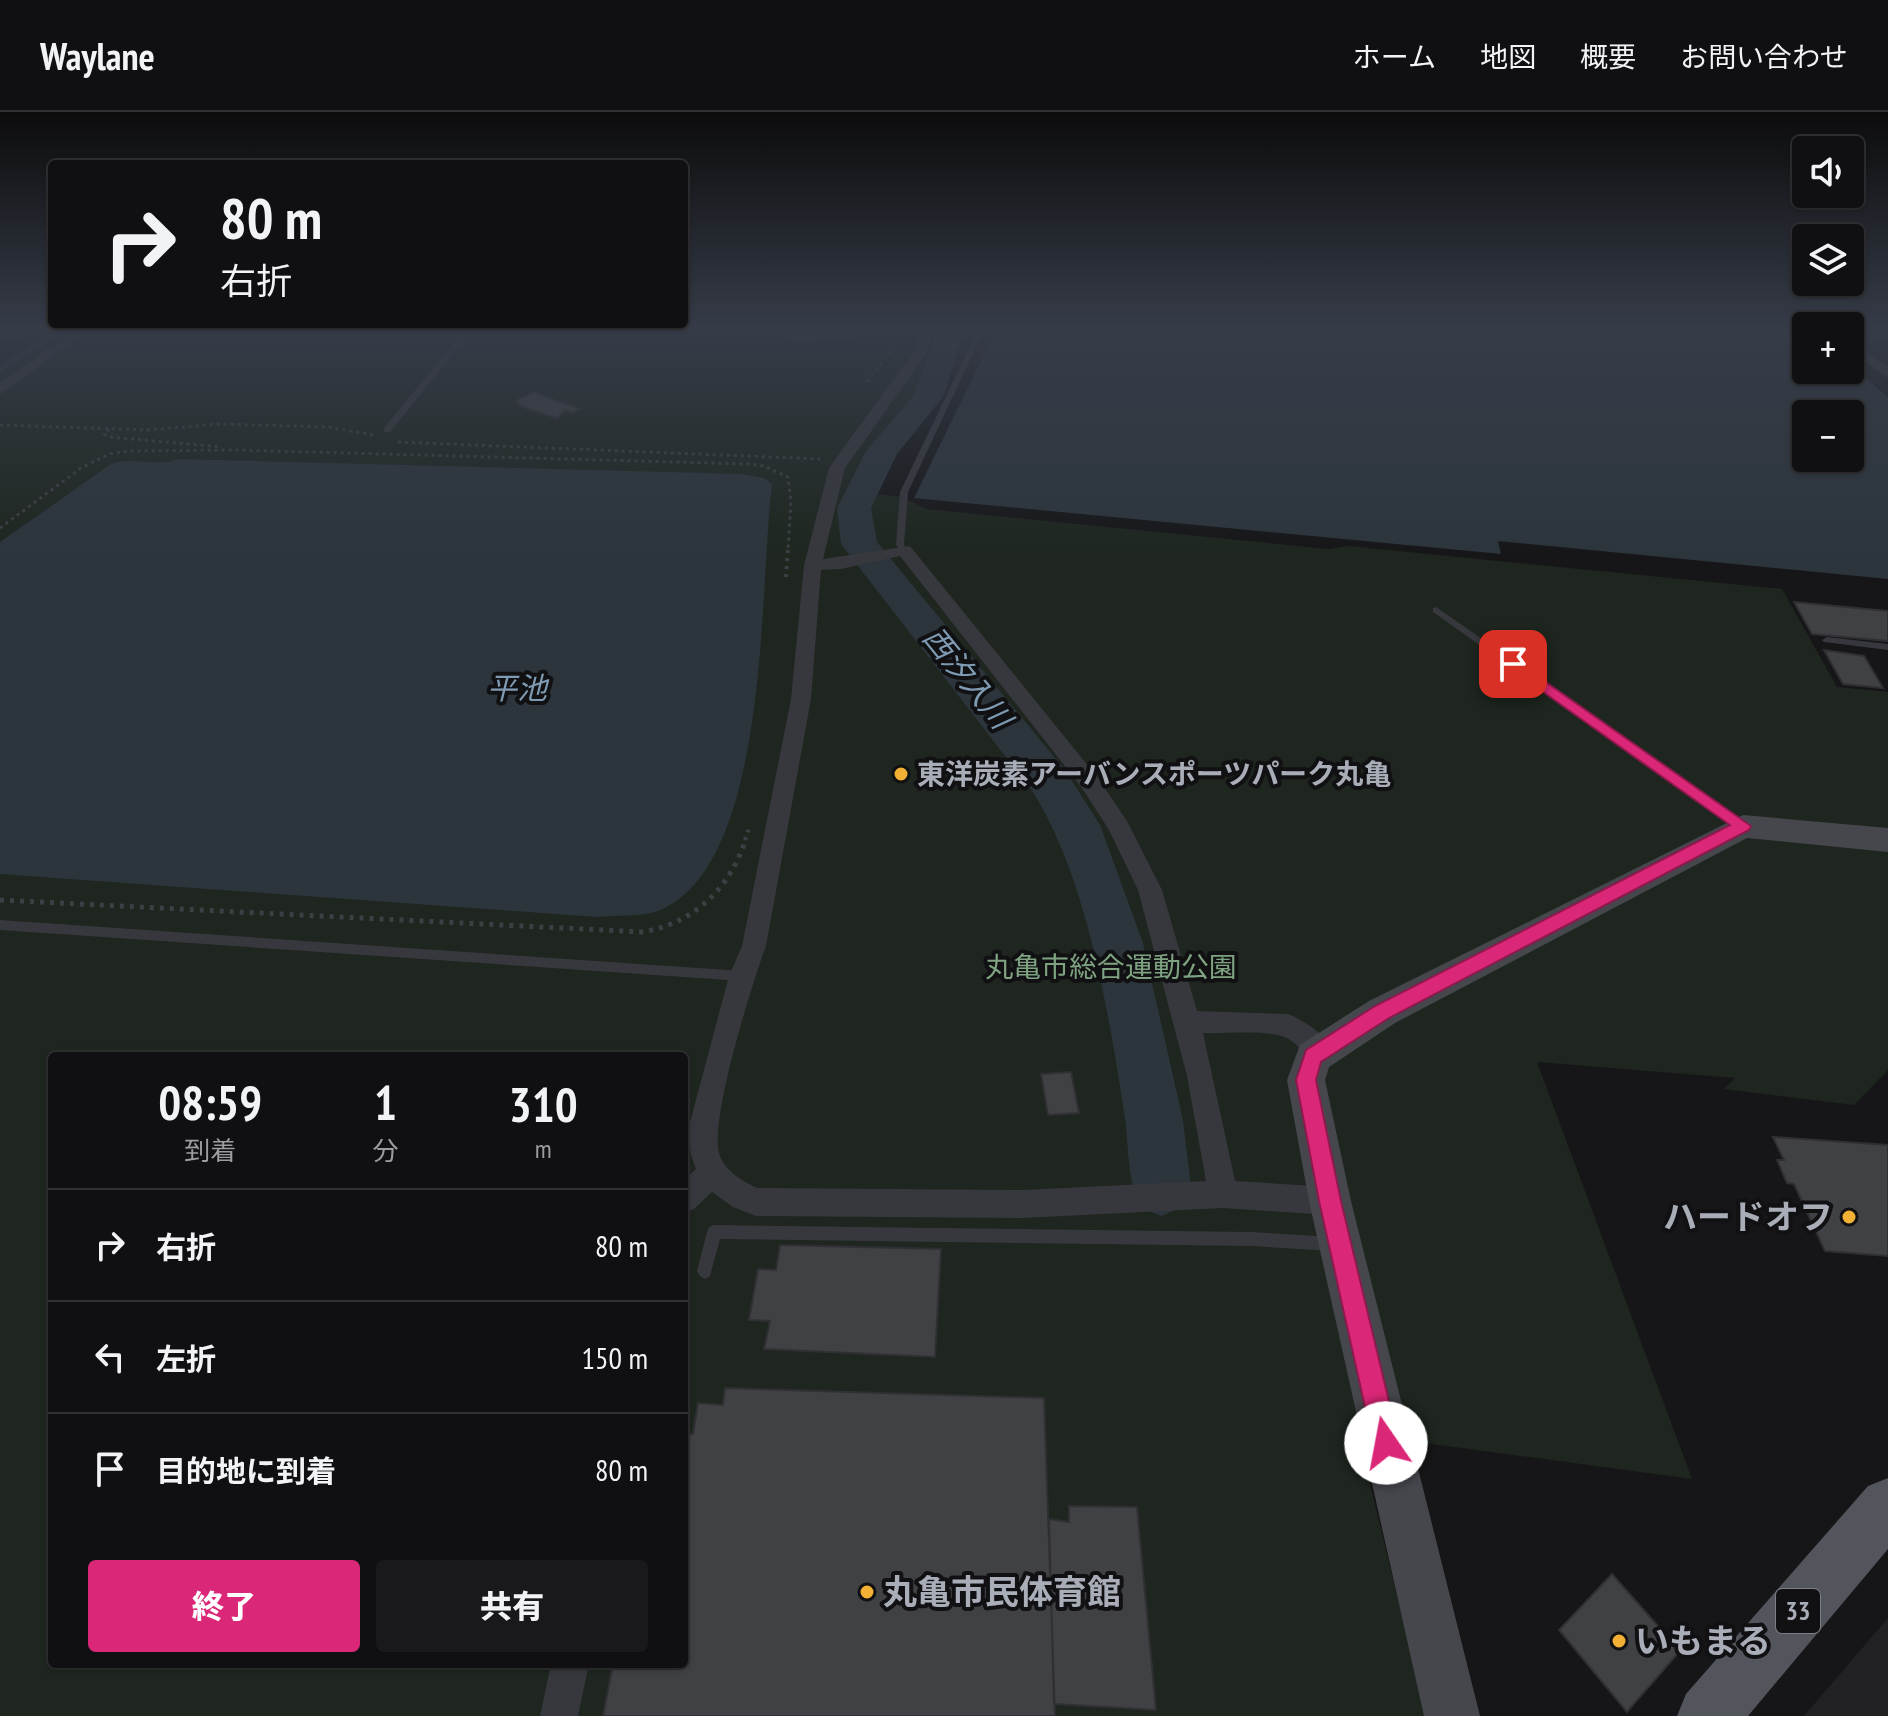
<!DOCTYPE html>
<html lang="ja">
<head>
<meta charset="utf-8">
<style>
  :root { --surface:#101012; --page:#19191b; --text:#f1f3f6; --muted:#9c9d9f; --line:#303032; --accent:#db2777 }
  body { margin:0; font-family:"PT Sans Narrow","Noto Sans JP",sans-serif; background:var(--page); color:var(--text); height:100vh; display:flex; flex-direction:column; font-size:30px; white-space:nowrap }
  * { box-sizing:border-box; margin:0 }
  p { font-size:26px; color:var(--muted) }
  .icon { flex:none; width:44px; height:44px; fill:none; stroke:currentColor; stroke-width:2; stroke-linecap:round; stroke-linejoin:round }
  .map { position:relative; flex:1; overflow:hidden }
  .drawer { position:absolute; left:48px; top:940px; width:640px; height:616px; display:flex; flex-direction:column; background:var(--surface); border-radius:8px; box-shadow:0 2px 6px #0004,0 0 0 2px var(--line) }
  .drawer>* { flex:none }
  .hud { position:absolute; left:48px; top:48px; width:640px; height:168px; border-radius:8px; box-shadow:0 2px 6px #0004,0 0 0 2px var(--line); background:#101012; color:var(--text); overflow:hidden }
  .fabs { position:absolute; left:1792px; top:24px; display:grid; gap:16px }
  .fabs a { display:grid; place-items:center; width:72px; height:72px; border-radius:8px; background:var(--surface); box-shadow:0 2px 6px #0004,0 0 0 2px var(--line); font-size:40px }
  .pin { position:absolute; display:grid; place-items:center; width:68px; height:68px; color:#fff; margin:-34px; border-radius:16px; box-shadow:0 4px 12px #0006 }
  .me { position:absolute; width:88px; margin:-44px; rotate:348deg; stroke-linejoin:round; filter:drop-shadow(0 0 6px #0008) }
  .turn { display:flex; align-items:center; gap:28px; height:168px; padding:0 40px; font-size:36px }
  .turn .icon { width:104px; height:104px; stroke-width:2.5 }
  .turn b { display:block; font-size:56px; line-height:68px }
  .eta { display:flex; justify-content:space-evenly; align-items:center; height:136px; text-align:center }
  .eta b { font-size:48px; font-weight:800; line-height:56px }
  .action { display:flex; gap:16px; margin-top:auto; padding:16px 40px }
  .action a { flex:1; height:92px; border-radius:8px; background:var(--accent); color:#fff; font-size:32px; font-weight:800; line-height:92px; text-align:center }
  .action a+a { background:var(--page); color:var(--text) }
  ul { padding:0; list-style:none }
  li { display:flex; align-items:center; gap:24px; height:112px; padding:0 40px; border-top:2px solid var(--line) }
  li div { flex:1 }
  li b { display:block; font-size:30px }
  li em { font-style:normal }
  header { display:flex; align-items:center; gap:48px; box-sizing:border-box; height:112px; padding:0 40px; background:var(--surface); border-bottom:2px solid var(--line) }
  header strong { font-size:38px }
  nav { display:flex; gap:44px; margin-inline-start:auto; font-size:28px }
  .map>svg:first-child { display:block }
  .built { fill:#222225 }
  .green { fill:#1e261f; fill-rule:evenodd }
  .water { fill:#2c353c; fill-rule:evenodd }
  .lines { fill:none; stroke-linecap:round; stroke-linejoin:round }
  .stream { stroke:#2c353c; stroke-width:5 }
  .river { fill:#2c353c; fill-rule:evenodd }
  .building { fill:#404145; stroke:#303034; stroke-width:2 }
  .path-far2 { stroke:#3d3f44; stroke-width:3; stroke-dasharray:3 4; stroke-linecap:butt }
  .path-far1 { stroke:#3d3f44; stroke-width:4; stroke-dasharray:3 5; stroke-linecap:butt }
  .path { stroke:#3d3f44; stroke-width:5; stroke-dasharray:4 6; stroke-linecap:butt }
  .lane { fill:#37383d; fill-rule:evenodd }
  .street { fill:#37383d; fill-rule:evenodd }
  .secondary { fill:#45474d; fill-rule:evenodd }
  .primary { fill:#53555c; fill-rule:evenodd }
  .route { fill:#db2777; stroke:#8e194d; stroke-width:2 }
  .poi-dot { fill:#f2b134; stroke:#111113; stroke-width:3 }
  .labels { text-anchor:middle; stroke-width:8; stroke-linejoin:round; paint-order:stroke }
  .shield { fill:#111113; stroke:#7b7e86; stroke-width:2 }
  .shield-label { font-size:26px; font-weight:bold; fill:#a8adb8 }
  .poi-label { font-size:28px; font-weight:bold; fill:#a8adb8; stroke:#111113; text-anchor:start }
  .park-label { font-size:28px; fill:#7fa381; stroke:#111113 }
  .water-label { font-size:30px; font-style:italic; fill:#7f9bb3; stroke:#111113 }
  .near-poi-label { font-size:34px; font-weight:bold; fill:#a8adb8; stroke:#111113; text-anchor:start }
</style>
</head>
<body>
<header>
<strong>Waylane</strong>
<nav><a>ホーム</a><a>地図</a><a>概要</a><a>お問い合わせ</a></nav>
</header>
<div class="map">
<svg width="1888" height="1604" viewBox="0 0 1888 1604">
  <rect width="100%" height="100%" fill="#161618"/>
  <path class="built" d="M1888,1506v98h-84z"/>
  <path class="green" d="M47,218h897l-26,67 -15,18 -35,78 35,4 23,12 403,40 19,-3 434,43 55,98 51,5v378l-34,35 -130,-16 11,-11 -198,-16 155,417 -334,-45 68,282h-1426v-1354zM52,944h632v608h-632z"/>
  <path class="water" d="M996,218h810v40h44v-5l38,32v182l-390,-38 3,13 -587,-56zM1806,302h44v44h-44z
    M179,347l564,15 21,4 8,6c-13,101 -1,383 -114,427 -17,6 -43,4 -61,6l-597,-43v-332l111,-78c22,-8 46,4 68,-5z"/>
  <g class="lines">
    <path class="stream" d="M0,258l61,-40"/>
    <path class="river" d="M937,218h28l-22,67 -46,57 -26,54 6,34 188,228 35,55 43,118 40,177 8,67 -9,20 -21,9 -21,-9c-13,-29 -11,-58 -15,-89 -16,-103 -37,-237 -92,-326l-192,-248 -4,-36 29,-57 48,-56z"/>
  </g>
  <path class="building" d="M793,218h83l1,4 -86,7 -2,-6z
    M533,280l47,17 -7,4 -8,-3 -8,8 -34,-11 -8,-6z
    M1794,490l94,9v30l-76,-7z
    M1824,538l40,6 19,32 -40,-4z
    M1071,960l8,41 -31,2 -7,-41z
    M1773,1025l115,8v111l-63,-5 -31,-67 -7,-1 -10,-23h7z
    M780,1133l161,4 -6,108 -171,-8 6,-28 -21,-1 9,-51 18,1z
    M725,1276l319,10 11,318h-452l10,-52h71v-230h9l5,-31 25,2z
    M1069,1394l68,1 19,203 -102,-6 -5,-185 20,3z
    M1612,1462l68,77 -53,61 -68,-82z"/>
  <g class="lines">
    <path class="path-far2" d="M867,270l24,-30 1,-22
      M0,313l148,5 71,-6 108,3 47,8
      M109,317l-5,5 5,3 113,10
      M398,330l422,17
      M0,416l81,-60 28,-14 19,-3 108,-1 513,14 15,2 24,11 3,24 -3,50"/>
    <path class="path-far1" d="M786,465l2,-28
      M745,728l4,-12"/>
    <path class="path" d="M0,788l642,32c51,-8 89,-44 104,-94"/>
    <path class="lane" d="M465,218h7l-82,102h-6v-4z
      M978,218h6l-76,162 -4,53 4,5 -7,2 -5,-7 4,-53z
      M1436,495l311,216 2,3 -2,3h-8l-306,-217v-4z
      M1827,525l61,7v6l-64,-8 -2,-2z
      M0,808l742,51 4,1 2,4 -2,4 -4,1 -742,-51z
      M714,1113l537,7 83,5 5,2 3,5 -3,5 -5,2 -83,-5 -531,-7 -10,37 -5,3 -5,-3 -3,-5 10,-39 2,-5z"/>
    <path class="street" d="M75,218h15l-90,64v-11z
      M920,218h14l-8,24 -81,114 -22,91 87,-13 188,232 29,43 35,69 35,121 91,3c16,6 39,22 46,37l-4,8c-23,8 -29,-18 -49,-23 -20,-6 -56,-2 -78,-3l32,148 95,6 10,4 5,10 -5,10 -10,4 -107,-7 -200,10 -267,-2 -23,-9 -21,-15 -18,17 -10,4v-33l12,-11 -5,-14 -3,-25 41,-154 13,-30 49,-247 13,-134 25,-97 83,-114zM900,444l182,232 27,42 29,60 49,186 19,105 -183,9 -266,-2c-14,-7 -31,-16 -37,-32 -13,-30 33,-175 46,-210l45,-247 10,-129 20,-1z
      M1850,227l38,28v11l-38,-28z
      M551,1552h38l-11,52h-38z"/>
    <path class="secondary" d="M1743,703l145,13v24l-141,-14 -352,185 -66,44 -4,13 26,121 129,515h-56l-115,-515 -22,-121 13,-35 69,-44z"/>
    <path class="primary" d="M1888,1366v71l-140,167h-71l9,-22 182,-208z"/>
  </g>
  <linearGradient id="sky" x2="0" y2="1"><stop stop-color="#0c0c0d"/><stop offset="0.49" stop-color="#363c48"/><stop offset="1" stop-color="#363c48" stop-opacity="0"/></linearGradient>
  <rect width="1888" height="443" fill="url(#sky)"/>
  <path class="route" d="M1513,547l238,167 -2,4 -360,188 -68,44 -5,18 25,121 58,242 -4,9 -9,4 -9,-4 -4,-9 -54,-242 -23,-121 10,-30 69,-44 355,-181 -222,-158 -2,-3z"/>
  <g class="poi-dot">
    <circle cx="901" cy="662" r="8"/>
    <circle cx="1849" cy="1105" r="8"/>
    <circle cx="867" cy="1480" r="8"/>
    <circle cx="1619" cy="1529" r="8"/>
  </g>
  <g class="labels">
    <rect class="shield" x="1776" y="1477" width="44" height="44" rx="6"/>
    <g class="shield-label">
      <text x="1798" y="1508">33</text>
    </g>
    <g class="poi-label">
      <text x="917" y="672">東洋炭素アーバンスポーツパーク丸亀</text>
    </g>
    <g class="park-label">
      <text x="1111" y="865">丸亀市総合運動公園</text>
    </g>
    <g class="water-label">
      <text transform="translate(967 566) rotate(51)" y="10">西汐入川</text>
      <text x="517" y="587">平池</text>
    </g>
    <g class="near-poi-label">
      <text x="1833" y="1117" text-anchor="end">ハードオフ</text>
      <text x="883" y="1492">丸亀市民体育館</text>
      <text x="1635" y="1541">いもまる</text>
    </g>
  </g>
</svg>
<div class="fabs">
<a><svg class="icon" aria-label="sound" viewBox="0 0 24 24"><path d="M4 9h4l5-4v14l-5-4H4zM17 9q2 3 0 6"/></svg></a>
<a><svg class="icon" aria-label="layers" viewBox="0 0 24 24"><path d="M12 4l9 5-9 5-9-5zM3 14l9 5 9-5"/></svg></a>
<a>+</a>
<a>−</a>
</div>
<div class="pin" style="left:1513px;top:552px;background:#d93025"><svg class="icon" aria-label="arrive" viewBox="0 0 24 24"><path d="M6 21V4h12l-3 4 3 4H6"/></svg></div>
<svg class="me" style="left:1386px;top:1331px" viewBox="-20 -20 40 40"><circle r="19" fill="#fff"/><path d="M0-13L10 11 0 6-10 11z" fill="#db2777"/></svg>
<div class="hud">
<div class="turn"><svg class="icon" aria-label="right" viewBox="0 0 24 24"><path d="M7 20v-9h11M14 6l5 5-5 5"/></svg><div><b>80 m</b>右折</div></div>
</div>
<section class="drawer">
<div class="eta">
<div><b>08:59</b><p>到着</p></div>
<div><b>1</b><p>分</p></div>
<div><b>310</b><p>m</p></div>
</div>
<ul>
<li><svg class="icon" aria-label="right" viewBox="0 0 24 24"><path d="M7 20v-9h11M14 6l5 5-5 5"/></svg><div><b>右折</b></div><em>80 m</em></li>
<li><svg class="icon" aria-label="left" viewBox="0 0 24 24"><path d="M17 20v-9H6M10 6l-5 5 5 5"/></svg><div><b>左折</b></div><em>150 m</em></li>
<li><svg class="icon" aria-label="arrive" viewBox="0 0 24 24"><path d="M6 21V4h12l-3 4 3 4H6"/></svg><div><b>目的地に到着</b></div><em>80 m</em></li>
</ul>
<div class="action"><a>終了</a><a>共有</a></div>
</section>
</div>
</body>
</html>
